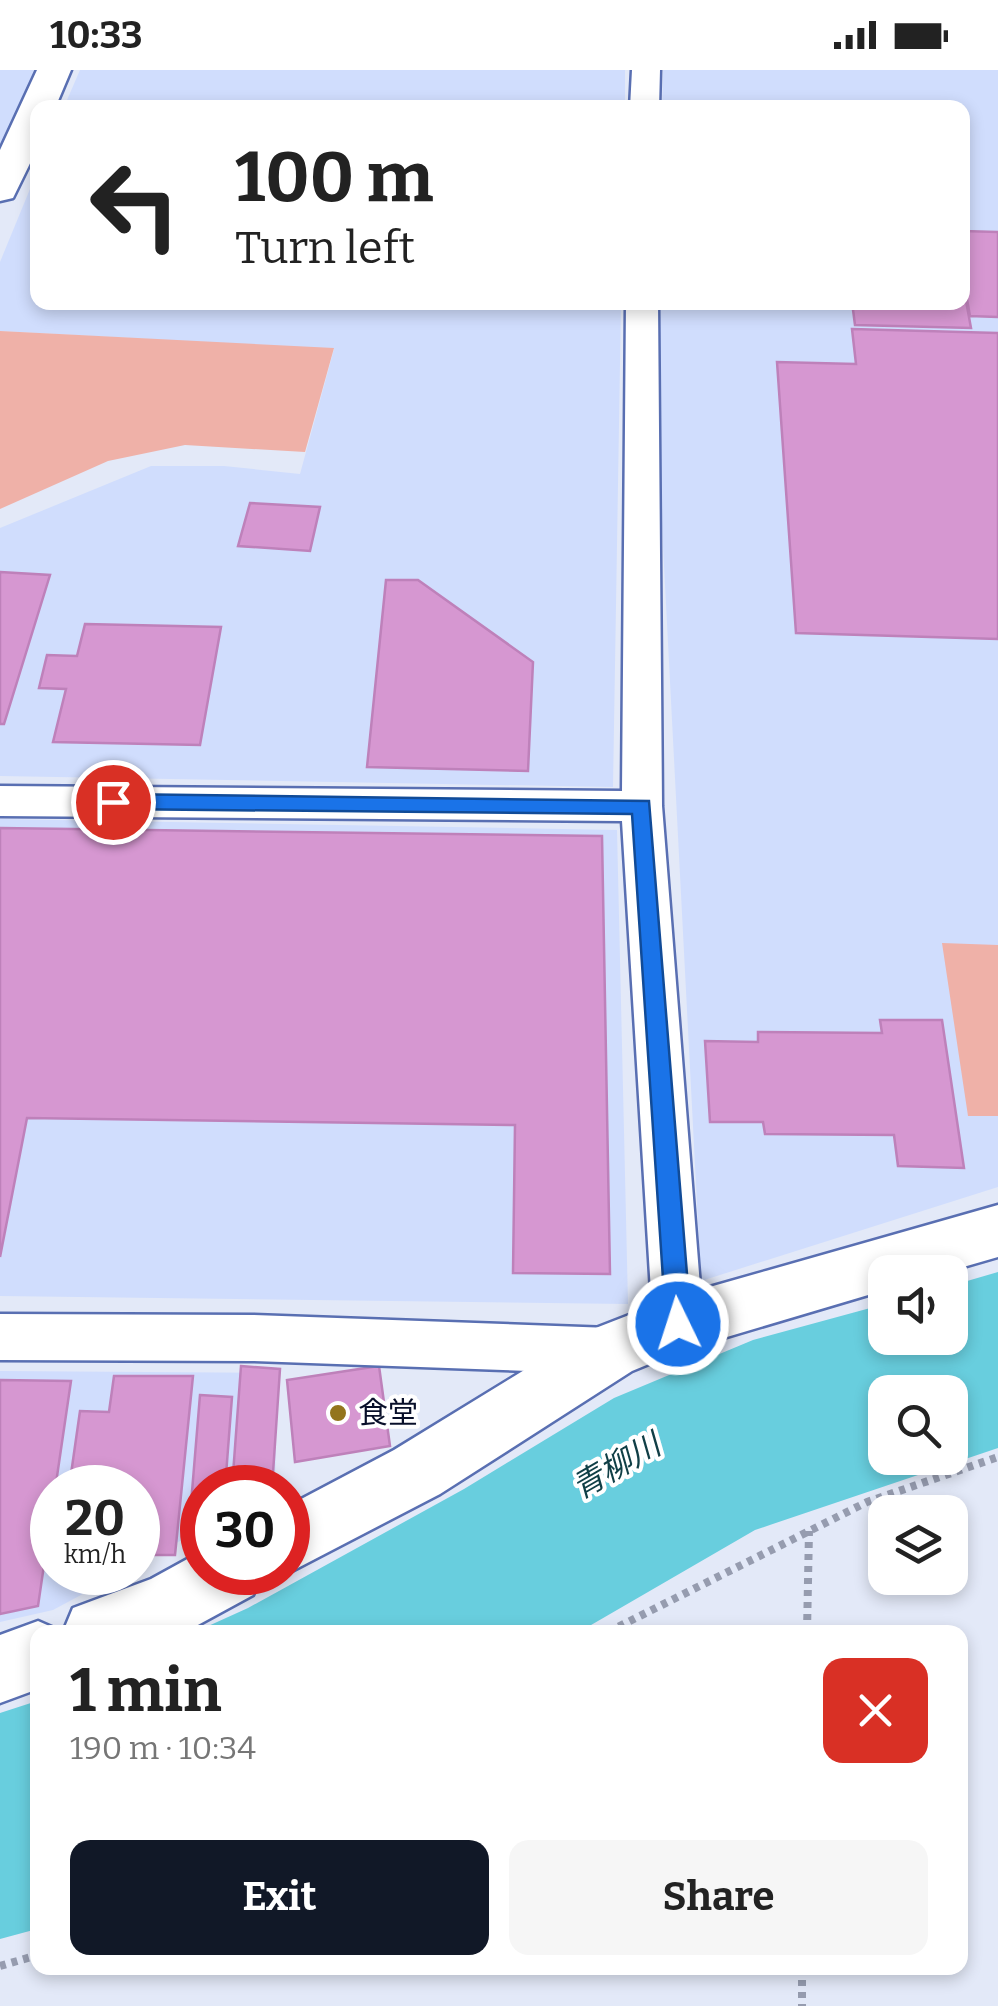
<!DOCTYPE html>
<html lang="en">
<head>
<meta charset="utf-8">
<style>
  :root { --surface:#fff; --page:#f6f6f6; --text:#222; --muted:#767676; --accent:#111827 }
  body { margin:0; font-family:Bitter,"Noto Sans JP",serif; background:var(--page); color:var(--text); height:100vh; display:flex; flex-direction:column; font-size:38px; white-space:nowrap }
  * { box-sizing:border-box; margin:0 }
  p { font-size:32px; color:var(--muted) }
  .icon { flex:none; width:55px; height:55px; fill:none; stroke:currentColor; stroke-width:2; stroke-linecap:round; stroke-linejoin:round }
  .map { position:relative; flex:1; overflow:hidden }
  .details { position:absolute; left:30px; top:1555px; width:938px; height:350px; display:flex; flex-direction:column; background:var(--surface); border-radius:20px; box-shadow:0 5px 15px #0003 }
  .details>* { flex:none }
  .hud { position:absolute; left:30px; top:30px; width:940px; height:210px; border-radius:20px; box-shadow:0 5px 15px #0003; background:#fff; color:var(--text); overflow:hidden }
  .tools { position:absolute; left:868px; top:1185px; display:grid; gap:20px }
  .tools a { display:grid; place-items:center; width:100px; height:100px; border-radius:20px; background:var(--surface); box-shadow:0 5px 15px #0003; font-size:50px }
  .speed { position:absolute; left:30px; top:1395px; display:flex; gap:20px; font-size:50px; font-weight:700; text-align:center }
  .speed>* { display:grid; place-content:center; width:130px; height:130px; border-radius:50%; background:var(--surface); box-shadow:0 5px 15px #0003; line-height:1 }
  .speed small { font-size:25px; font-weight:400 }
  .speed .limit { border:15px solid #d22; background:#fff; color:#111 }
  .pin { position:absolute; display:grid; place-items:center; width:85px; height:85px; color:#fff; margin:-42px; border:5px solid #fff; border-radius:50%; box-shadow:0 2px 10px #0007 }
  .me { position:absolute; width:110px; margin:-55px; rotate:356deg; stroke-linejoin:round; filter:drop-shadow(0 0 8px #0008) }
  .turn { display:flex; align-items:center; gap:35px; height:210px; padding:0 40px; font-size:45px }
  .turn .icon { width:130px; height:130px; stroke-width:2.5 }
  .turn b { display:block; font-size:70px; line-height:85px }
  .round { display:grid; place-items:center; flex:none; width:105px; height:105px; border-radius:20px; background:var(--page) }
  .head { display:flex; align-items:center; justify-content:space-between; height:170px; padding:0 40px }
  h1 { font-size:60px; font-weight:700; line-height:75px }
  .cta { display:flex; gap:20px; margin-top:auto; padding:20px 40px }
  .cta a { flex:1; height:115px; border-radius:20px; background:var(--accent); color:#fff; font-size:40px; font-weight:700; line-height:115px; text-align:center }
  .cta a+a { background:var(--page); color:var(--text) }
  .status { display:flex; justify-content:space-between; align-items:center; height:70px; padding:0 50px; background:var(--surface); direction:ltr }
  .status svg { height:28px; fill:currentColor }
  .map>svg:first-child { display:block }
  .built { fill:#d0ddfd }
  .green { fill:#efb1a8 }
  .water { fill:#68cede; fill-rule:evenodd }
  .building { fill:#d697d1; stroke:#be81ba; stroke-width:2.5 }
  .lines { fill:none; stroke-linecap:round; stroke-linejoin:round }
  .street-casing { stroke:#596fb2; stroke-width:5 }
  .secondary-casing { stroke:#596fb2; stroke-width:5 }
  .path { stroke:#969caf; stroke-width:8; stroke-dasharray:6 6; stroke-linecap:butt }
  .street { fill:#fff; fill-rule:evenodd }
  .secondary { fill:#fff; fill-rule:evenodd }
  .route { fill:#1a73e8; stroke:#114b97; stroke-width:2.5 }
  .poi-dot { fill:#93751c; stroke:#fff; stroke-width:4 }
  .labels { text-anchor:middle; stroke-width:8; stroke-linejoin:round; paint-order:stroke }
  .poi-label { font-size:30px; fill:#080f29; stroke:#fff; text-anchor:start }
  .water-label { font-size:32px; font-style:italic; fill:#103f46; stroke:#fff }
</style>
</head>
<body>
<div class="status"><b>10:33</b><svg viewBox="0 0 49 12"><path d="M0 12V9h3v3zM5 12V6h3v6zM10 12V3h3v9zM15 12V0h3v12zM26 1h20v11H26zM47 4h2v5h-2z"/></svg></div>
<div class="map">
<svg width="998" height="1936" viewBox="0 0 998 1936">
  <rect width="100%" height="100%" fill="#e3e9f8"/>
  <path class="built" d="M0,0h39l-39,84z
    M80,0h545v37h-561z
    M663,0h335v1117l-297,94 -47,-909 2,-69 306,-1v-194l-300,-1z
    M37,102l1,130 583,1 -8,484 -613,-11v-248l151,-62h73l76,8 34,-125 -334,-18v-69z
    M0,749l617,11 11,474 -628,-8z
    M0,1301l277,2 -2,114 -73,1v41l-64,35v-76h-86v84l70,1 -69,37 -53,12z"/>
  <path class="green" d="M0,261l334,17 -29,104 -120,-7 -77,16 -108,48z
    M942,873l56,2v171h-30z"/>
  <path class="water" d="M998,1202v176l-243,82 -176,102h-384l53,-24 216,-119 150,-91 139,-58 132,-36v34h65v-52zM885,1322h65v66h-65z
    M37,1631v228l-37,10v-226z"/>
  <path class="building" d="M962,161l36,1v85l-28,-1 -8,-44z
    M962,209l9,49 -116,-3 -3,-23h110z
    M852,259l146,4v306l-202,-6 -19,-271 79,2z
    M250,433l70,4 -10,44 -72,-5z
    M0,502l50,3 -46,149h-4z
    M386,510h32l115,82 -5,109 -161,-4z
    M85,554l136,3 -21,118 -147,-3 13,-53 -27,-1 8,-33 30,1z
    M0,758l602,8 8,438 -97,-1 2,-148 -488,-7 -27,139z
    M880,950h62l22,148 -66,-2 -4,-31 -129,-1 -2,-12h-53l-5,-81 53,1v-10l124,1z
    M241,1296l39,3 -8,119h-40z
    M379,1296l11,80 -95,16 -8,-82z
    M114,1306h79l-18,179h-37v-67h-69l11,-77 29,1z
    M0,1310l71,1 -33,225 -38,8z
    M200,1325l32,2 -7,91h-23v27l-12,1z"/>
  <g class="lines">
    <defs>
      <path id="street" d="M632,0h28l-1,38h-29z
        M626,232h32l4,504 41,518 -7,16 -18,7 -18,-7 -7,-16 -31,-503 -622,-5v-30l622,5z
        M0,1244l253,1 357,13 18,7 7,16 -7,16 -18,7 -357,-13 -253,-1z"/>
      <path id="secondary" d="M37,0h34l-16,38h-17v39l-25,51 -13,3v-51z
        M998,1135v52l-52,15h-61v18l-202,60 -51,21 -192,123 -152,79 -1,-1 1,-66 106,-56 194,-119 90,-35z
        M202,1481v21h61l-10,23 -68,37h-122l10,-24 78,-29z
        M38,1551l25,11h-25v57l-38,14v-68z"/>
    </defs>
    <use href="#street" class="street-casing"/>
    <use href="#secondary" class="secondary-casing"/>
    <path class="path" d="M608,1562l259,-130 131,-45
      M807,1562l2,-101
      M0,1896l38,-11
      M802,1898v38"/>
    <use href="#street" class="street"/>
    <use href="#secondary" class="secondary"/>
  </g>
  <path class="route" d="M113,724l536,7 42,523 -4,8 -9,4 -8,-4 -4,-8 -34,-510 -519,-5 -10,-7z"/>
  <circle class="poi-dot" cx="338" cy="1343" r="10"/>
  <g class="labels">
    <g class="poi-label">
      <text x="358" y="1353">食堂</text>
    </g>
    <g class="water-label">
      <text transform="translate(616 1396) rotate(-30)" y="11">青柳川</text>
    </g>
  </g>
</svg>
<div class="tools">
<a><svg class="icon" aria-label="sound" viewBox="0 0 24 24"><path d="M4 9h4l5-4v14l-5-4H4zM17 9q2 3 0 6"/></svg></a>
<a><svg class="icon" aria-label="search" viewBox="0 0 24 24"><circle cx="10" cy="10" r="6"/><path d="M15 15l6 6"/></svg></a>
<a><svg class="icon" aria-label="layers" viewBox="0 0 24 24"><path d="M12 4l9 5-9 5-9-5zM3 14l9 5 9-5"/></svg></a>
</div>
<div class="speed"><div>20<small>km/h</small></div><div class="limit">30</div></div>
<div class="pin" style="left:113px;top:732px;background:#d93025"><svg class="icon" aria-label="arrive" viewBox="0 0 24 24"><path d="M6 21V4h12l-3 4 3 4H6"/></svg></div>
<svg class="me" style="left:678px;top:1254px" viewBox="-20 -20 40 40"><circle r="17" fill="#1a73e8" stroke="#fff" stroke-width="3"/><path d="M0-11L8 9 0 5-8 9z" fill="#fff"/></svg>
<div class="hud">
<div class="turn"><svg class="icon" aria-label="left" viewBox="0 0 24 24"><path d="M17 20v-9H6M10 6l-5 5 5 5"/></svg><div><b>100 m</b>Turn left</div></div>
</div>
<section class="details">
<div class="head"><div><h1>1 min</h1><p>190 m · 10:34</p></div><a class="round" style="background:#d93025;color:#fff"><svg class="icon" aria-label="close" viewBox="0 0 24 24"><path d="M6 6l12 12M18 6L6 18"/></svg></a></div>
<div class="cta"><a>Exit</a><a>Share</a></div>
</section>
</div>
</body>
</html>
